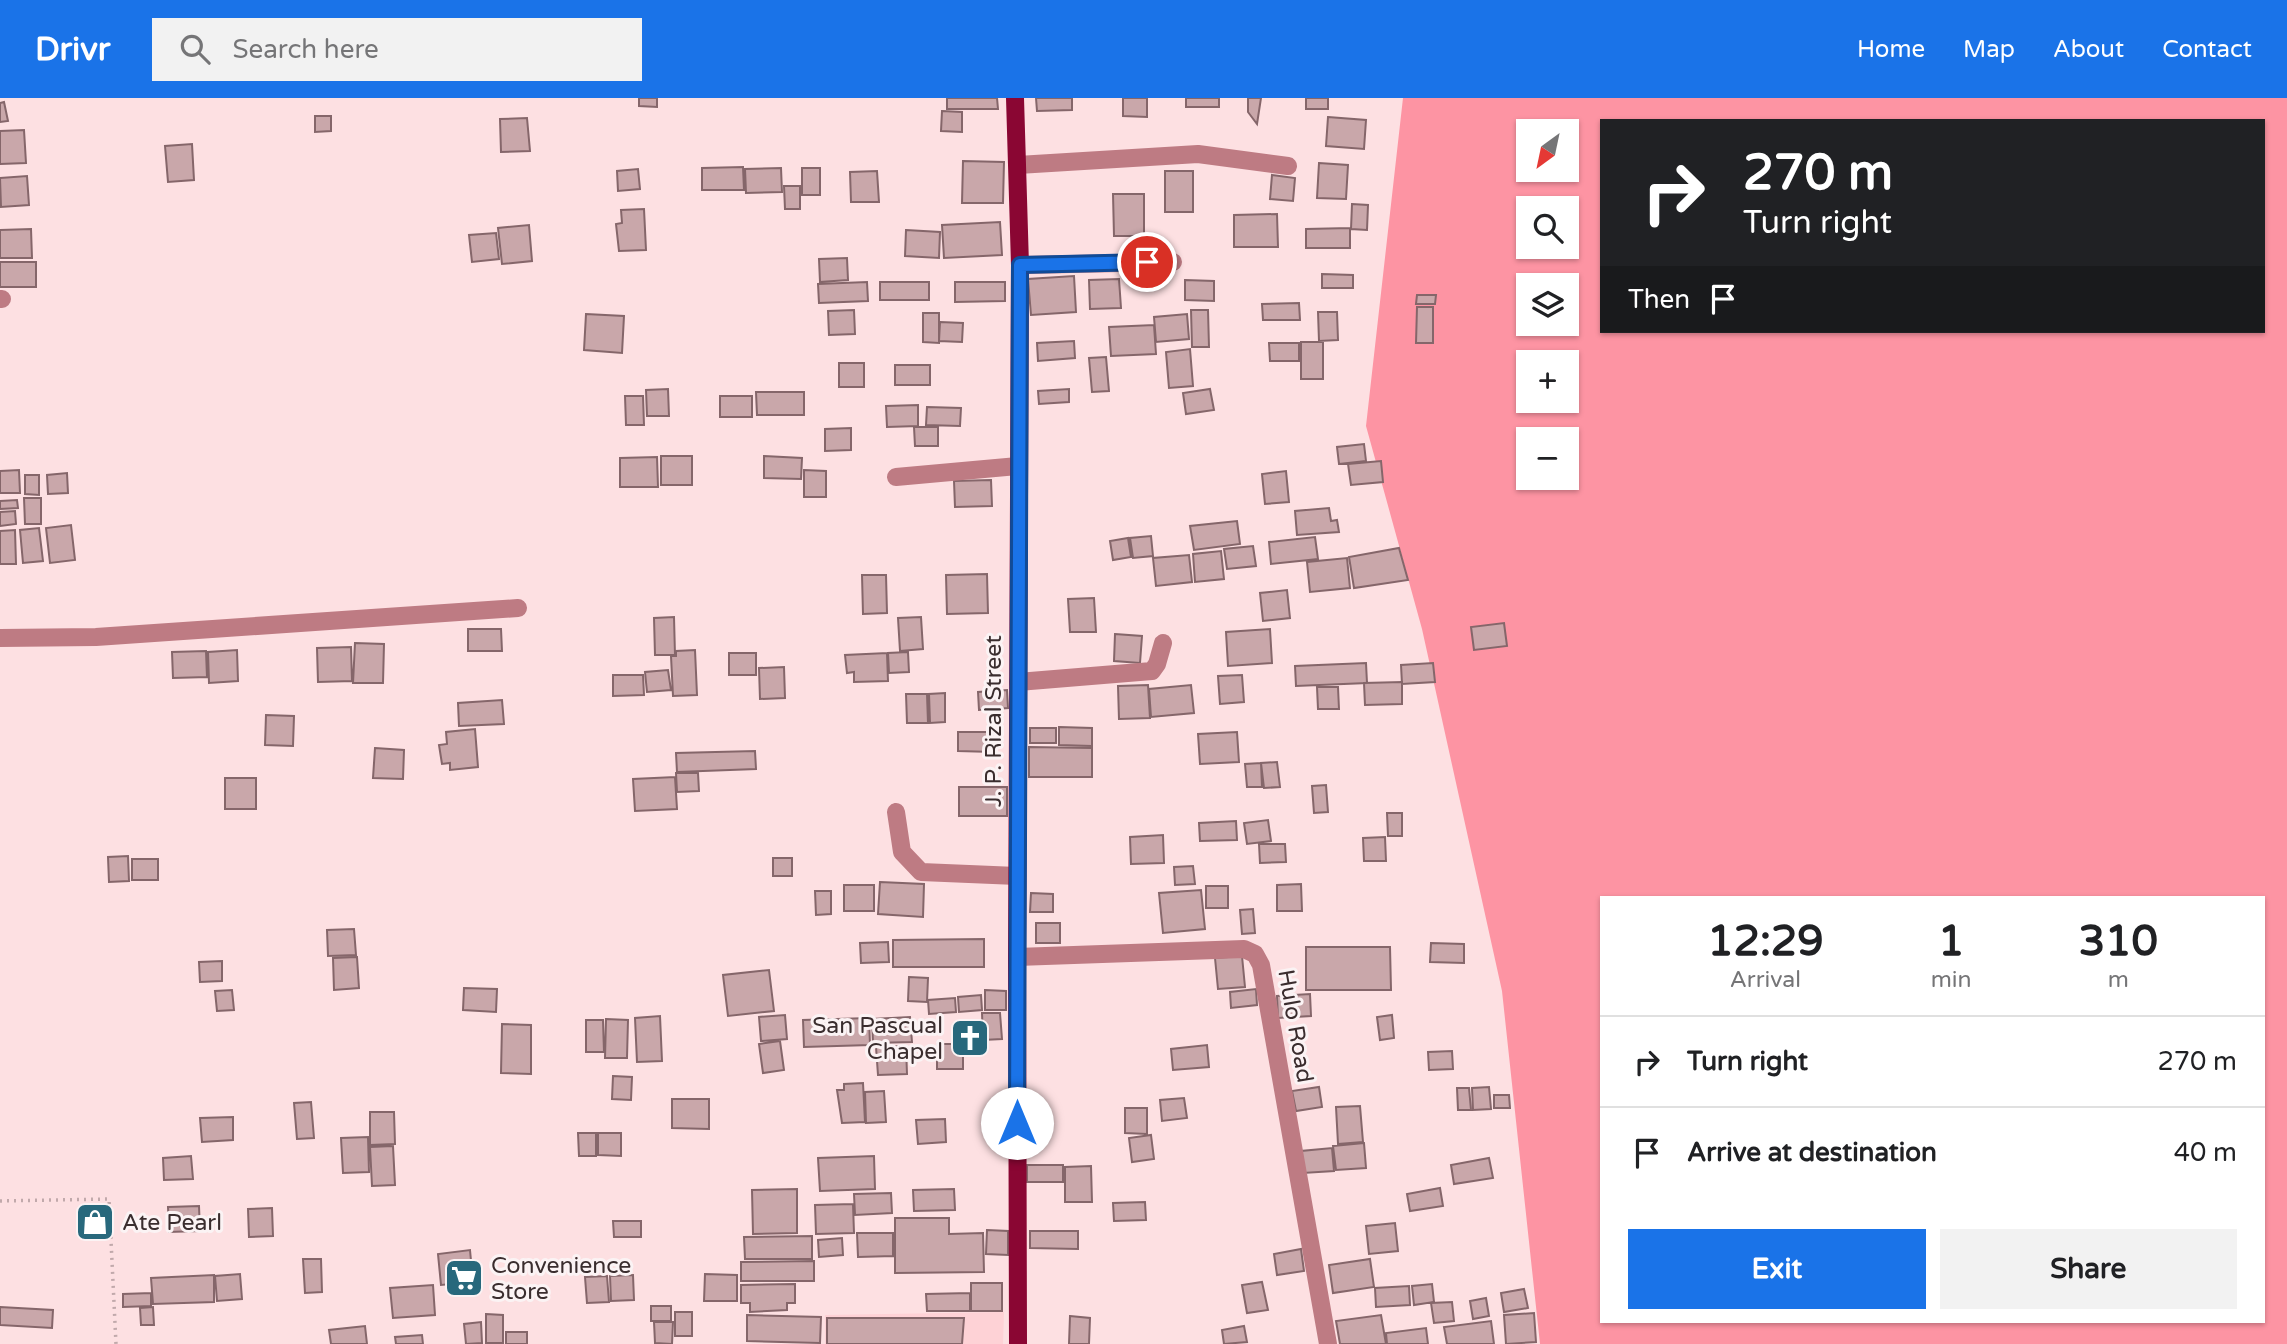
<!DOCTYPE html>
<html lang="en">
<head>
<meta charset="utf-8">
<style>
  :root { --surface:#fff; --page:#f2f2f2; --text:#202124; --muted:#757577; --line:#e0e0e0; --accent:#1a73e8 }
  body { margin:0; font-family:"Varela Round",sans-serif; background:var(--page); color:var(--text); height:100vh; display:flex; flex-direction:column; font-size:26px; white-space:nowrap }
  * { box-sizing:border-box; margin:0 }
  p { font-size:23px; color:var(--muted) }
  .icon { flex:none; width:38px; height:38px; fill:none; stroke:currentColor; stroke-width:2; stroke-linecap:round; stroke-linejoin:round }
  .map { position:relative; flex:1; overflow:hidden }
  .details { position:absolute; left:1600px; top:798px; width:665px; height:427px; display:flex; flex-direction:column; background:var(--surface); border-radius:0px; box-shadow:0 2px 5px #0004 }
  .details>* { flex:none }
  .top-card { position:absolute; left:1600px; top:21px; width:665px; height:214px; border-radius:0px; box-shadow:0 2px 5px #0004; background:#202124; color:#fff; overflow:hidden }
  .needle { width:46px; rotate:213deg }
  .fabs { position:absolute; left:1516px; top:21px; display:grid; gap:14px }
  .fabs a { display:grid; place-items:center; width:63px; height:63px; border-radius:0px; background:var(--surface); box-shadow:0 2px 5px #0004; font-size:35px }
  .pin { position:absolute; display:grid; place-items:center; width:60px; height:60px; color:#fff; margin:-30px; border:4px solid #fff; border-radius:50%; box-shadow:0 2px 7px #0007 }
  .me { position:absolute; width:77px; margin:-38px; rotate:0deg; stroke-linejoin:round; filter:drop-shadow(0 0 5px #0008) }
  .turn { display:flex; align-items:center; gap:24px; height:147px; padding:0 28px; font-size:32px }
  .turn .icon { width:91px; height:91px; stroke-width:2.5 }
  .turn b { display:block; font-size:49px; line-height:60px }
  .then { display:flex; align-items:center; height:66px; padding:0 28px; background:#0003; gap:14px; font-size:26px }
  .eta { display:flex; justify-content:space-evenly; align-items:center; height:119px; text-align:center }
  .eta b { font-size:42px; font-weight:700; line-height:49px }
  .action { display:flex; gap:14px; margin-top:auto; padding:14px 28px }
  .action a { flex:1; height:80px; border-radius:0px; background:var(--accent); color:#fff; font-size:28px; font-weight:700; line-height:80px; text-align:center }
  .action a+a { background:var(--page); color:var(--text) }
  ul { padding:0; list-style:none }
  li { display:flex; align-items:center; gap:21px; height:91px; padding:0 28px; border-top:2px solid var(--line) }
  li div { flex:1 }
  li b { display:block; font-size:26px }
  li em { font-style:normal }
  header { display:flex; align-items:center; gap:42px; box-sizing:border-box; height:98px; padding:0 35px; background:var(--accent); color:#fff }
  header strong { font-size:33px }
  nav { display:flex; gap:38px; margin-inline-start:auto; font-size:24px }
  .search { width:490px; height:63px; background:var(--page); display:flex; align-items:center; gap:18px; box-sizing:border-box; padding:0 24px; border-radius:0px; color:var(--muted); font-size:26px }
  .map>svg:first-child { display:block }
  .built { fill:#fed2d6 }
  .water { fill:#fd94a3; fill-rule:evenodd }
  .building { fill:#c9a7aa; stroke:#85666a; stroke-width:2 }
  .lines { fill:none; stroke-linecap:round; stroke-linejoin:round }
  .path { stroke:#c1a9ab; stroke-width:3.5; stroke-dasharray:2 5; stroke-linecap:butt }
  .minor { stroke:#be7b83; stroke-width:18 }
  .major { stroke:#8a0633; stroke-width:18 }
  .route-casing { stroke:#114b97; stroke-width:18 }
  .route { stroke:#1a73e8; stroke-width:12 }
  .labels { text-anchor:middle; stroke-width:6; stroke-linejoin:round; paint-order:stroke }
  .street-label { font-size:23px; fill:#3a2d2e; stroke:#fbf3f4 }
  .poi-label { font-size:23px; fill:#3a2d2e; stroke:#fbf3f4; text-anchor:start }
</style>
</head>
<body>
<header>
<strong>Drivr</strong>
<div class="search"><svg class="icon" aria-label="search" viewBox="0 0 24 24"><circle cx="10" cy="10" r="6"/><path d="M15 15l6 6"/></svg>Search here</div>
<nav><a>Home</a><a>Map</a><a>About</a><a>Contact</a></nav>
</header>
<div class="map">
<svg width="2287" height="1246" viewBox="0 0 2287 1246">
  <rect width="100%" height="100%" fill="#fde0e2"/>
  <path class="built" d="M1004,1214l-1,32h-178v-29z"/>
  <path class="water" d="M1403,0h884v1246h-747l-38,-353 -80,-362 -56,-203zM1601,23h662v210h-662zM1528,33h38v39h-38zM1528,110h38v39h-38zM1528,187h38v39h-38zM1528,264h38v39h-38zM1528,341h38v39h-38zM1601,800h662v423h-662z"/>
  <path class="building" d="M639,0h18v9l-18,-1z
    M947,0h50l1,11h-51z
    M1036,0h36v12l-35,1z
    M1123,0h24v19l-24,-1z
    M1186,0h33v9h-33z
    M1248,0h13l-4,26 -9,-12z
    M1306,0h22v11h-22z
    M4,4l4,19 -8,1v-19z
    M942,13l20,1v20l-21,-1z
    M315,18h16v15l-16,1z
    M1328,19l38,3 -2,29 -38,-3z
    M527,20l3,33 -29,1 -1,-33z
    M24,32l2,33 -26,1v-33z
    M192,46l2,36 -26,2 -3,-36z
    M963,63l41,1 -1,41h-41z
    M1319,65l29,2 -2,34 -29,-1z
    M743,69l1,23h-42v-22z
    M781,70l1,24 -36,1 -1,-24z
    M802,70h18v27h-18z
    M638,71l2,20 -22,2 -1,-20z
    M877,73l2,31h-28l-1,-30z
    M1165,73h28v41h-28z
    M1272,77l23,3 -2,23 -23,-2z
    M27,78l2,29 -28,2 -1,-29z
    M784,88h16v23h-15z
    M1113,96h31v42h-30z
    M1352,106l16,1 -1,25 -16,-1z
    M644,111l2,41 -27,1 -3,-27 6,-1 -1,-13z
    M1277,116l1,33h-44v-32z
    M1000,124l2,33 -58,3 -2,-33z
    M529,127l3,36 -30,3 -4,-36z
    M1350,130v20h-44v-19z
    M31,131l1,29h-32v-28z
    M906,132l34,2 -1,26 -34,-2z
    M496,135l3,26 -27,3 -3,-27z
    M847,160l1,22 -28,2 -1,-23z
    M0,164h36v25h-36z
    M1322,176l31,1v13h-31z
    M1074,178l2,36 -45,3 -3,-36z
    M1119,181l2,29 -31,1 -1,-29z
    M1185,182l29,1v20l-29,-1z
    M867,184l1,19 -49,2 -1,-19z
    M880,184h49v18h-49z
    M955,184h50v19l-50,1z
    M1417,197h19l-1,9h-19z
    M1299,205l1,17h-37l-1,-16z
    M1417,209h16v36h-17z
    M854,212l1,24 -26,1 -1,-24z
    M1191,212h17l1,37h-17z
    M1318,214h19l1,28 -19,1z
    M923,215h16v30l-16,-1z
    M586,216l38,2 -2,37 -38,-3z
    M1187,216l2,25 -33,3 -2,-25z
    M940,224l23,1 -1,19 -23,-1z
    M1154,227l2,29 -45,2 -2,-29z
    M1074,243l1,17 -37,3 -1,-18z
    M1301,244h22v37h-22z
    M1269,245h30v18h-29z
    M1190,251l3,37 -24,2 -3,-36z
    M1106,259l3,34 -17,1 -3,-34z
    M839,265h25v24h-25z
    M895,267h35v20h-35z
    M668,291l1,27h-22l-1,-26z
    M1069,291v13l-30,2 -1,-13z
    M1210,291l4,21 -28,4 -3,-21z
    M756,294h48v23h-47z
    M625,298h18l1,29h-18z
    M720,298h32v21h-32z
    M918,307v21l-31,1 -1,-21z
    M927,309l34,1 -1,18 -34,-1z
    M914,329h24v19h-23z
    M851,330v22l-26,1v-22z
    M1364,346l2,17 -27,3 -2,-17z
    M661,358h31v29h-31z
    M764,358l38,2 -1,21 -37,-1z
    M657,359l1,30h-38v-29z
    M1381,363l2,21 -32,3 -3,-21z
    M19,372l1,23h-20v-22z
    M804,372l22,1v26h-22z
    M1286,373l3,31 -24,2 -3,-30z
    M67,375l1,20 -20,1 -1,-19z
    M25,377h14v20l-14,-1z
    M991,382l1,26 -37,1 -1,-26z
    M24,400h17v26h-16z
    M17,402l1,8 -18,1v-8z
    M1329,410l2,13 6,-1 2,12 -42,3 -2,-24z
    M15,413l1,13 -16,2v-14z
    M1237,423l3,23 -46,6 -4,-24z
    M71,427l4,35 -25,3 -4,-35z
    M39,430l4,33 -20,2 -3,-33z
    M15,432l1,34h-16v-33z
    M1151,438l2,20 -20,2 -3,-20z
    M1315,439l3,22 -47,5 -2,-22z
    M1128,440l3,19 -18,3 -3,-19z
    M1253,448l3,20 -29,3 -3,-20z
    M1399,450l9,32 -54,8 -5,-31z
    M1221,453l3,28 -29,3 -2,-28z
    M1189,457l3,27 -36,4 -3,-28z
    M1347,460l3,30 -40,4 -3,-30z
    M987,476l1,39 -41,1 -1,-39z
    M862,477h24l1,38 -24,1z
    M1287,492l3,28 -27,3 -3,-28z
    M1094,500l2,34h-26l-2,-33z
    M674,519l1,38h-20l-1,-37z
    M921,519l2,32 -23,2 -2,-33z
    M1504,525l3,23 -33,4 -3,-23z
    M468,531h33l1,22h-34z
    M1270,531l2,34 -44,3 -2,-34z
    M1115,536l27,2 -2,27 -26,-2z
    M355,545l29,1 -1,39h-30z
    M351,549l1,34 -34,1 -1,-34z
    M237,552l1,31 -29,2 -1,-31z
    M695,552l2,45 -24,1 -2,-40h5v-5z
    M206,553l1,26 -34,1 -1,-26z
    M908,554l1,20 -20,1 -1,-20z
    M729,555h27v22h-27z
    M887,555l1,28 -34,1v-10l-7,1 -2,-18z
    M1366,565l1,20 -71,3 -1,-20z
    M1433,565l2,19 -33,2 -1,-19z
    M784,569l1,31 -25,1 -1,-31z
    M668,572l3,20 -24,2 -2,-20z
    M613,577h30l1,20 -31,1z
    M1242,577l2,27 -24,2 -2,-28z
    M1402,584v22l-37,1 -1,-22z
    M1148,587l2,33 -31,1 -1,-33z
    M1191,587l3,28 -43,4 -2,-28z
    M1317,589h21l1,22h-21z
    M1007,592l1,18 -29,2 -1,-18z
    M945,595v29l-15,1 -1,-29z
    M906,596h21l1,29h-21z
    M502,602l2,24 -45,2 -1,-23z
    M266,617l28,1 -1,30 -28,-1z
    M1059,629l33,1v18l-33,-1z
    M1030,630h26v15h-26z
    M475,631l3,38 -28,3v-7l-8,1 -3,-19 8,-1 -1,-12z
    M958,634h35v20l-35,-1z
    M1237,634l2,30 -39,2 -2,-30z
    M1029,649l63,1v29h-63z
    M375,650l29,2 -1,29 -30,-1z
    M755,653l1,18 -79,3 -1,-19z
    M1277,664l3,25 -16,1 -3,-25z
    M1261,665l1,24h-15l-2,-23z
    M676,675h22l1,18 -22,1z
    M675,679l2,32 -42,2 -2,-32z
    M225,680h31v31h-31z
    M1326,687l2,27 -14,1 -2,-27z
    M959,689h48v29h-48z
    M1387,715h15v23h-14z
    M1268,722l3,21 -24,3 -3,-21z
    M1236,723l1,19 -37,1 -1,-18z
    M1163,737l1,28 -33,1 -1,-27z
    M1385,739l1,24h-22l-1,-23z
    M1259,746h26l1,18 -26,1z
    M128,758l1,25 -20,1 -1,-25z
    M773,760h19v18h-19z
    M132,761h26v21h-26z
    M1193,768l2,18 -20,1 -1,-18z
    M880,784l44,2 -1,33 -45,-3z
    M1301,786l1,27h-25v-26z
    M844,787h30v26h-30z
    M1206,788h22v22h-22z
    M1201,792l4,39 -42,4 -4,-40z
    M815,793h16v23l-15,1z
    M1031,795l22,1v18h-23z
    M1253,811l2,24 -13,1 -2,-24z
    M1036,825h24v20h-24z
    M354,831l2,26 -28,1 -1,-26z
    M984,841v28h-91v-27z
    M888,844l1,20 -28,1 -1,-20z
    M1431,845l33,1v19l-34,-1z
    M1306,849h84l1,43h-85z
    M1242,858l3,31 -27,2 -3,-31z
    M357,859l2,31 -25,2 -1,-32z
    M222,863v20l-22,1 -1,-20z
    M769,872l5,41 -46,5 -5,-41z
    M909,879l19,1 -1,24 -19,-1z
    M464,890l33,1 -1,23 -33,-2z
    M1256,891l1,16 -26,3 -1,-16z
    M232,892l2,20 -17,1 -2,-20z
    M985,892l21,1v19h-21z
    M1310,896l1,22 -33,2 -1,-22z
    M981,897l1,15 -23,2 -1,-15z
    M955,900l1,14 -27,2 -1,-14z
    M982,915h18l2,26 -19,1z
    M785,917l2,24 -26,2 -2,-24z
    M1392,917l2,23 -14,2 -3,-23z
    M660,918l2,45 -25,1 -2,-44z
    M910,919l2,25 -39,1 -1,-24z
    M869,920l1,27 -66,2 -1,-27z
    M606,921l22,1 -1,38h-22z
    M586,922h17l1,32h-18z
    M502,926l29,1v49l-30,-1z
    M780,943l4,29 -21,3 -4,-29z
    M937,946h26v25h-26z
    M1207,947l2,22 -36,3 -2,-21z
    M906,948l1,28 -29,1 -2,-28z
    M1452,953l1,18 -24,1 -1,-18z
    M613,978l19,1 -1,23 -19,-1z
    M863,985l2,39 -23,1 -5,-33h7v-6z
    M1319,989l3,20 -26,4 -4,-20z
    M1489,989l2,22 -18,1 -1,-22z
    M1457,990h12l2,22h-13z
    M884,993l2,31 -20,1 -1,-31z
    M1494,997h15l1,13h-16z
    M1184,1000l3,20 -25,3 -2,-21z
    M672,1001h37v30l-37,-1z
    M311,1004l3,36 -17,1 -3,-36z
    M1360,1008l3,36 -25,2 -2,-37z
    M1125,1010h22v26l-22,-1z
    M370,1014h24l1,32 -25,1z
    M1047,1016l1,20 -17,1 -1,-20z
    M233,1019v23l-31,2 -2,-24z
    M945,1021l1,23 -28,2 -2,-24z
    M578,1035h18v23h-17z
    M598,1035h23v23l-23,-1z
    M1151,1037l3,24 -22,3 -3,-24z
    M368,1039l1,35 -26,1 -2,-35z
    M1364,1045l2,25 -30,2 -3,-24z
    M393,1048l2,39 -23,1 -2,-39z
    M1332,1050l2,23 -31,2 -2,-22z
    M191,1058l2,23 -29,1 -1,-22z
    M874,1058l1,33 -55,2 -2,-33z
    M1489,1060l4,20 -39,6 -3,-19z
    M1027,1067h36v17h-36z
    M1091,1068l1,36h-27v-35z
    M1440,1090l3,18 -33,5 -3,-17z
    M797,1091v44l-44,1 -1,-44z
    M954,1091l1,21 -41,1 -1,-21z
    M891,1095l1,20 -37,2 -1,-21z
    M1145,1104l1,18 -32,1 -1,-18z
    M853,1106l1,29 -38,1 -1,-29z
    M199,1108l1,25 -31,1 -1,-25z
    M272,1110l1,28 -24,1 -1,-28z
    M895,1120h54v16l34,-1 1,39 -89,1z
    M613,1123h28v16h-27z
    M1395,1125l3,28 -29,3 -3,-28z
    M987,1132l21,1v24l-22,-1z
    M1030,1133h48v18l-48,-1z
    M857,1135h36v23l-35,1z
    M812,1138v23h-67l-1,-22z
    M842,1140l1,17 -24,2 -1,-17z
    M1301,1151l3,22 -27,4 -3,-21z
    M470,1152l3,32 -32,3 -3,-31z
    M303,1161h18l1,33 -17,1z
    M1370,1161l4,28 -41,6 -4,-28z
    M814,1163v20h-73v-19z
    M240,1176l2,25 -25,2 -2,-25z
    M705,1176l32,1v26h-33z
    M214,1177v27l-61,2 -2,-26z
    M633,1177l1,25 -23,1 -1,-25z
    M607,1178l2,26 -22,1 -2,-26z
    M1262,1184l6,28 -21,3 -5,-28z
    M971,1185h31v28h-31z
    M795,1186v19h-8v7l-37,2v-9h-9v-18z
    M1432,1186l2,18 -20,3 -2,-19z
    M433,1187l2,30 -42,3 -3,-30z
    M1409,1188l1,19 -34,2 -1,-19z
    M1524,1191l4,19 -24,4 -3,-19z
    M151,1195v13l-28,1v-13z
    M970,1195v18h-43l-1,-17z
    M1486,1200l3,18 -16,3 -3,-18z
    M1452,1204l2,19 -20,2 -3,-20z
    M651,1208h20v15h-20z
    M0,1209l53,3 -1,18 -52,-3z
    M153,1209l1,18h-13l-1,-17z
    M675,1214h17v24h-17z
    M1534,1215l2,29 -30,2 -2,-29z
    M486,1216l17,1v28h-17z
    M747,1217l74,2 -1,26 -73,-2z
    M1381,1217l5,29h-46l-4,-23z
    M1070,1218l20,2 -1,26h-20z
    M827,1220h137l-2,26h-135z
    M1491,1223l3,23h-47l-3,-17z
    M481,1224l1,21 -16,1 -2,-20z
    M654,1224h19l-1,22 -17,-1z
    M365,1228l2,18h-36l-2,-14z
    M1244,1228l3,16 -23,2 -2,-14z
    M1426,1230l2,16h-41l-1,-11z
    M506,1234h21v12h-21z
    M422,1237l1,9h-27l-1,-7z"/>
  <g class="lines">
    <path class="path" d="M0,1103l109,-2 7,145"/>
    <path class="minor" d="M1018,67l180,-11 90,12
      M1020,167l153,-3
      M0,201h2
      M896,379l122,-11
      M0,540l96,-1 422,-29
      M1018,584l134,-11 5,-7 6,-21
      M896,714l6,40 19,20 96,4
      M1017,859l227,-8 11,5 6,11 67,379"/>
    <path class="major" d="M1015,0l5,167 -3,692 1,387"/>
  </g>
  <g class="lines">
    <defs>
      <path id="route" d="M1017,1025l3,-858 127,-3"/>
    </defs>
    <use href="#route" class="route-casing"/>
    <use href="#route" class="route"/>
  </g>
  <defs>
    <symbol id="church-square" viewBox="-11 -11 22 22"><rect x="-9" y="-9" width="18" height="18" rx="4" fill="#28687c" stroke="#fbf3f4"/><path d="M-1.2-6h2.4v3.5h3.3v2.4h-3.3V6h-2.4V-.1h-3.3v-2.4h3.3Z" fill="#fff"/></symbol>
    <symbol id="shop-square" viewBox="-11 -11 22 22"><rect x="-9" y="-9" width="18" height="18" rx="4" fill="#28687c" stroke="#fbf3f4"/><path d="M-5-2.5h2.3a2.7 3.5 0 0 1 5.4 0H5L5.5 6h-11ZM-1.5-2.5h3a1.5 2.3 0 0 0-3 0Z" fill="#fff"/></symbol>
    <symbol id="supermarket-square" viewBox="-11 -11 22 22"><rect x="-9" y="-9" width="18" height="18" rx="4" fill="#28687c" stroke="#fbf3f4"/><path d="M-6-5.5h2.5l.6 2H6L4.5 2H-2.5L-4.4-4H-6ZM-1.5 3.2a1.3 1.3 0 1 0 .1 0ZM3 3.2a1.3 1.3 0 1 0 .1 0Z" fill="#fff"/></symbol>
  </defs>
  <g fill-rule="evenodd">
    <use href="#church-square" x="948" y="918" width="44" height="44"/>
    <use href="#shop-square" x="73" y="1102" width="44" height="44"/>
    <use href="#supermarket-square" x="442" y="1158" width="44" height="44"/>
  </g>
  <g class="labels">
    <g class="street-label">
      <text transform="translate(993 623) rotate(-90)" y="8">J. P. Rizal Street</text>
      <text transform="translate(1296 928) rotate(80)" y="8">Hulo Road</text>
    </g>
    <g class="poi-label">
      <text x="943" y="935" text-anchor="end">San Pascual<tspan x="943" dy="26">Chapel</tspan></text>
      <text x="122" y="1132">Ate Pearl</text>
      <text x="491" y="1175">Convenience<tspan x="491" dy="26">Store</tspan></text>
    </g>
  </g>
</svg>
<div class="fabs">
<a><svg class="needle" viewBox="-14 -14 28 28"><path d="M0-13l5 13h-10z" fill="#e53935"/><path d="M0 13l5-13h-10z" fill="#757577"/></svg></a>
<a><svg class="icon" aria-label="search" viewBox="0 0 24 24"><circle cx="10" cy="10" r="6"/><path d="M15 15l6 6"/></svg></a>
<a><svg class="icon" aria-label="layers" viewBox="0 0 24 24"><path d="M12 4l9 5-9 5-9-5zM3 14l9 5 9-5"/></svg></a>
<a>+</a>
<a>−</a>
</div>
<div class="pin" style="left:1147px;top:164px;background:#d93025"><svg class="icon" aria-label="arrive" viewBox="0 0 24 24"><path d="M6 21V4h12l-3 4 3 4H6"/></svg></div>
<svg class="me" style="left:1017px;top:1025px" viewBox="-20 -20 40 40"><circle r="19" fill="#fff"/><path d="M0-13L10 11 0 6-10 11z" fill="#1a73e8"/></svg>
<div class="top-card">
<div class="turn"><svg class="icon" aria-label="right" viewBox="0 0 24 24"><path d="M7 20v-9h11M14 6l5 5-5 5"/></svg><div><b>270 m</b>Turn right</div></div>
<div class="then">Then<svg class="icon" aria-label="arrive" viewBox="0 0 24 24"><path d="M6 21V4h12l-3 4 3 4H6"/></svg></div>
</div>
<section class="details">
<div class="eta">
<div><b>12:29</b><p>Arrival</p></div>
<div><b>1</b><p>min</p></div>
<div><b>310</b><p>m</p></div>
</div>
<ul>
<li><svg class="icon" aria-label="right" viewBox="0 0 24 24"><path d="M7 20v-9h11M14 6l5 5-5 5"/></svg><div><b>Turn right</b></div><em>270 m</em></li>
<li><svg class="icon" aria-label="arrive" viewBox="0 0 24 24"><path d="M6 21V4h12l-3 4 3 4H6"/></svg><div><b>Arrive at destination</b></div><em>40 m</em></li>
</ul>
<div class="action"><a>Exit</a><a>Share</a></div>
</section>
</div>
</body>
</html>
